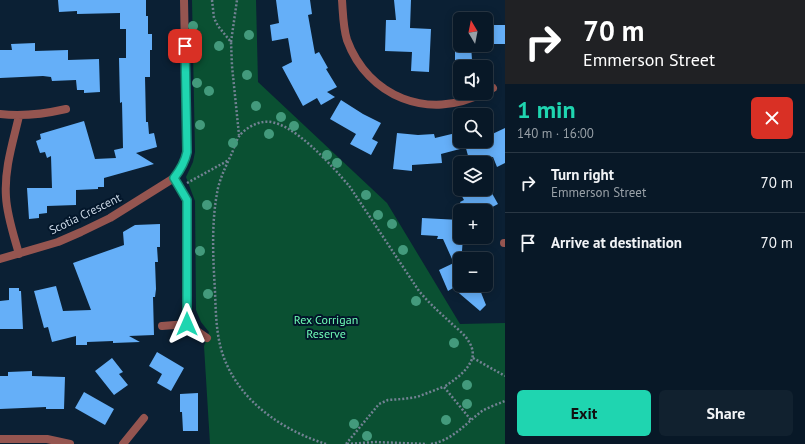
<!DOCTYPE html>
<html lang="en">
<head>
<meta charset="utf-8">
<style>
  :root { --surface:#081827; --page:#11212f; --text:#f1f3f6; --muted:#98a0a7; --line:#293744; --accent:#1fd5b0 }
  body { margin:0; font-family:"PT Sans",sans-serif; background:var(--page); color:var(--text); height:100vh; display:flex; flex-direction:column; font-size:15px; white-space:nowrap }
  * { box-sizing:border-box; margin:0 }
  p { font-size:13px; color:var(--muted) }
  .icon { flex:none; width:22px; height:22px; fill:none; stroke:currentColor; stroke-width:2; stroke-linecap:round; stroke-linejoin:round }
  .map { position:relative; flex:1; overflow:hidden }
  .side { display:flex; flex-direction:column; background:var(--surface); width:300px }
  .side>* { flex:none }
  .hud { background:#202124; color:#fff; overflow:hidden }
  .needle { width:26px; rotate:350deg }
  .controls { position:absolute; left:453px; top:12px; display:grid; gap:8px }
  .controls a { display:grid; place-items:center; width:40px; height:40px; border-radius:6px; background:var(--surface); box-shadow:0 2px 10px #0003,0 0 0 1px var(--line); font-size:20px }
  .pin { position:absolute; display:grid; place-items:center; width:34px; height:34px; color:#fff; margin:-17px; border-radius:8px; box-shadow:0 2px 6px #0006 }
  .me { position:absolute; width:44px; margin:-22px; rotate:0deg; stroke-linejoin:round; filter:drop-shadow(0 0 3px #0008) }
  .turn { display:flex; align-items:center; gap:14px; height:84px; padding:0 12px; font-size:18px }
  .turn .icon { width:52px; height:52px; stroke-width:2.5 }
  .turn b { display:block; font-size:28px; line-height:34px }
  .round { display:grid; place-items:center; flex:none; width:42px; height:42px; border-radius:6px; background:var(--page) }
  .head { display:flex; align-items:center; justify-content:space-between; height:68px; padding:0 12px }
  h1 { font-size:24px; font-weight:800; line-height:30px; color:var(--accent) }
  .primary-button { display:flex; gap:8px; margin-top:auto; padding:8px 12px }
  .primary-button a { flex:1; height:46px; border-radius:6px; background:var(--accent); color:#111; font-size:16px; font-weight:800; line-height:46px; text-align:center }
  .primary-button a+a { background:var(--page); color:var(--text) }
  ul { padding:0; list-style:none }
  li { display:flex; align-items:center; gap:12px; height:60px; padding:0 12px; border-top:1px solid var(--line) }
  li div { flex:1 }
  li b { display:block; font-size:15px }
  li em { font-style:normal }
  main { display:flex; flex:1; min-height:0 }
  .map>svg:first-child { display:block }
  .green { fill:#0a5032 }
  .building { fill:#65aff8 }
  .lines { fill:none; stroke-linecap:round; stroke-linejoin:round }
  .path { stroke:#728293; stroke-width:2.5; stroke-dasharray:2 2; stroke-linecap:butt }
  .minor { stroke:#955550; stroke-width:8 }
  .tree { fill:#439a7c }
  .route-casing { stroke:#148a72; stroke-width:10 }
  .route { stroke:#1fd5b0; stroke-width:7 }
  .labels { text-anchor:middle; stroke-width:4; stroke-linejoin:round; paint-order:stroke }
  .street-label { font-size:12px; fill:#c9d6e4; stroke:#03162a }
  .park-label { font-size:12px; fill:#70feb7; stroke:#03162a }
</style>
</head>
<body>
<main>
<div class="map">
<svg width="505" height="444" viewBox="0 0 505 444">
  <rect width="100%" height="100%" fill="#0b2034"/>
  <path class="green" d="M192,0h64l2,82 129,121 73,121 45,-1v121h-295l-6,-98 5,-14 -8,-10 -5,-12 -1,-109 -9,-24 7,-15 2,-10z"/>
  <path class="building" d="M58,0h88v16h2v18h4v16h-2v27h-5l1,45h2l1,12 5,-1 3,14 -21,6 18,11 -50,14v9h-6v2l-22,1v15l-29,1v7l-8,1v4l-10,1 -2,-31h25l-1,-32 -4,2 -2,-6 -5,1 -4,-12 5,-2 -1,-5 44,-13 11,38 21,-1 -2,-8 9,-2 -1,-46 -2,1 -1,-45h7v-29h-6v-16l-43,1v-3l-18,1z
    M276,0h34l2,14 -4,1 7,39 4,-2 9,16 -2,1 11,18 -10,5 8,5 -14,8 -4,-7 -14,8 -21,-39 10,-5 -4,-24 -16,3 -2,-16 9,-2z
    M394,0h17l-1,28 21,1 -2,43 -18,-1 1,-19 -27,-1 1,-31h10z
    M486,25h19v19h-19z
    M35,43v8l33,-1v10l31,-1 1,33 -16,1v-3h-7l-1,-10 -24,1 -1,-4 -8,-1 -43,2v-28h12l-1,-6z
    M455,45h16l1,15h-17z
    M341,100l22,14 18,9 -9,16 6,3 -7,13 -21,-11 6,-10 -26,-15z
    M505,128v35l-8,4 -4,-10 -23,6 -6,-22h22v-4z
    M460,132v17l-19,5 1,9 -30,2v6l-19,-2 4,-36 21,2 16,-1 1,4z
    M489,188l9,16 -13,7h-21l-4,-9 4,-2 -6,-11h17l2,5z
    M422,218l38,2v17h3l-1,14 4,8h-14l-9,-20h-6l1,-3 -17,-1z
    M160,224v23h-3l1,15h-3l1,27 -1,8h-2l1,38 -25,1 11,6 -27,1v-2l-26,1v3h-11v-9l-24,6 -4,-15 -4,1 -10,-37 22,-5 7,25 28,-1 -18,-47 51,-18 -1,-13 12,-7z
    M460,260v25h18l8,20 -6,6 -27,-23 -5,3 -9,-21z
    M9,288h10v3h2l2,38h-23v-28l9,-1z
    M157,352l27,16 -13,23 -14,-8 5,-9 -13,-8z
    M112,358l11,14 -4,2 9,11 -14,10 -19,-24z
    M32,371v5l33,1 -1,32h-18v-2l-46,2v-33h8v-4z
    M84,392l30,17 -9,16 -30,-17z
    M198,393v38h-15l-1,-19h-2v-18z"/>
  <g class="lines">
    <path class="path" d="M212,0l2,18 4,8 13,16 1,24 7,69
      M231,42l6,-42
      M187,183l42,-23
      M473,358l32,18
      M326,444c-41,-13 -81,-39 -99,-79 -11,-23 -11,-49 -12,-74 -2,-34 -4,-69 3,-103 3,-12 8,-22 13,-33 3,-6 5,-15 9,-20 5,-6 15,-12 23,-13 27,-5 71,46 87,65l69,104c10,12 20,21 31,31 6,6 15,12 19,20 3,4 5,12 3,17 -5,13 -18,21 -28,28l27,33
      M346,444l33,-40 9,-4 14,-1 15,-2 26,-10
      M347,444l28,-2 52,2
      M431,444c22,-4 34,-20 51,-33 7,-4 16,-7 23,-10"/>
    <path class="minor" d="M342,0c1,13 1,27 5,40 21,57 82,81 136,53
      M486,91l7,-3
      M0,114c23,3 44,0 66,-5
      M19,116c-6,26 -15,53 -13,81 1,19 8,39 13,57
      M174,178l13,22v124l20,14
      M504,243h1
      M0,259l58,-17 23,-10 29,-14 64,-40c7,-9 11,-16 13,-26l-3,-152
      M162,326l25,-2
      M0,439h47l23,5
      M123,444l21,-26"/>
  </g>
  <g class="tree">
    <circle cx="193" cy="26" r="5"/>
    <circle cx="249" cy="35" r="5"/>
    <circle cx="219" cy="46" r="5"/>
    <circle cx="196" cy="51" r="5"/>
    <circle cx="247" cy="75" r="5"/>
    <circle cx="197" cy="83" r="5"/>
    <circle cx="209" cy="91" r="5"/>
    <circle cx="256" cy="106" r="5"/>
    <circle cx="281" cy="117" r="5"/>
    <circle cx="200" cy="125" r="5"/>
    <circle cx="294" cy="126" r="5"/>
    <circle cx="269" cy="134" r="5"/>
    <circle cx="233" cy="143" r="5"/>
    <circle cx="327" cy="155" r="5"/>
    <circle cx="337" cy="163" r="5"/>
    <circle cx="366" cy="195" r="5"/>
    <circle cx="207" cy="205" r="5"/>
    <circle cx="378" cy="215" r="5"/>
    <circle cx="392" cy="224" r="5"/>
    <circle cx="403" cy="250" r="5"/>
    <circle cx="200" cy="251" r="5"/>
    <circle cx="208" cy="294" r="5"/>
    <circle cx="416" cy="301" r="5"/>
    <circle cx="454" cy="343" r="5"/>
    <circle cx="467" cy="385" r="5"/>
    <circle cx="467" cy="404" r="5"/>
    <circle cx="446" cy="420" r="5"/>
    <circle cx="354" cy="424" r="5"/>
    <circle cx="367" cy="436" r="5"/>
  </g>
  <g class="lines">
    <defs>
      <path id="route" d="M185,46l2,106c-2,10 -6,17 -13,26l13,22v124"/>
    </defs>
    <use href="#route" class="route-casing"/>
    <use href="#route" class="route"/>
  </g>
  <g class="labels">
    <g class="street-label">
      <text transform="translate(85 214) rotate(-26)" y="4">Scotia Crescent</text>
    </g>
    <g class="park-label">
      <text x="326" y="324">Rex Corrigan<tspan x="326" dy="14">Reserve</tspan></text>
    </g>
  </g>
</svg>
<div class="controls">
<a><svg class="needle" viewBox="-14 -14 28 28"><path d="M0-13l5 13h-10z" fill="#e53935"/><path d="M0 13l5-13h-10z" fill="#98a0a7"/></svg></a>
<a><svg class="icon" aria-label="sound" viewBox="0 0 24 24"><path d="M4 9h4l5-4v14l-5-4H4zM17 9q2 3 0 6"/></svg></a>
<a><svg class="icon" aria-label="search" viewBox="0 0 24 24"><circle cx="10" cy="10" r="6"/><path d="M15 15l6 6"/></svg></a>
<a><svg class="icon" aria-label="layers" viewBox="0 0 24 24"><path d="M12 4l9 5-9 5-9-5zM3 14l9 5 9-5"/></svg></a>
<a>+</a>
<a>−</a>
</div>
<div class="pin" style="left:185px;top:46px;background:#d93025"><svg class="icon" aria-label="arrive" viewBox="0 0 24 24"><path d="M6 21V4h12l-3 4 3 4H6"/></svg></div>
<svg class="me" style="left:187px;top:324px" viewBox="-20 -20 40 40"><path d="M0-17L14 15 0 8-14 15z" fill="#1fd5b0" stroke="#fff" stroke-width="4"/></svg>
</div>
<section class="side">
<div class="hud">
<div class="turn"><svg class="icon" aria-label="right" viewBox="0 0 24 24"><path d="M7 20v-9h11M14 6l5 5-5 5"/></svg><div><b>70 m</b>Emmerson Street</div></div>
</div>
<div class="head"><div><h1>1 min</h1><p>140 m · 16:00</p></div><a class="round" style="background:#d93025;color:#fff"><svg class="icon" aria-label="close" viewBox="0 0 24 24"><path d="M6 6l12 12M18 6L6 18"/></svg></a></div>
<ul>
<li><svg class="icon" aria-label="right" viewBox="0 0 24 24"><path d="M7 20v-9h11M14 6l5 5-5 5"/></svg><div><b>Turn right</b><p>Emmerson Street</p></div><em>70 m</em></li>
<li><svg class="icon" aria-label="arrive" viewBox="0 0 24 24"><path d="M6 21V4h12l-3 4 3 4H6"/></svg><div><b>Arrive at destination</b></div><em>70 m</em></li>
</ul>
<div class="primary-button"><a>Exit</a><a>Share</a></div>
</section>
</main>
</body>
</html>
